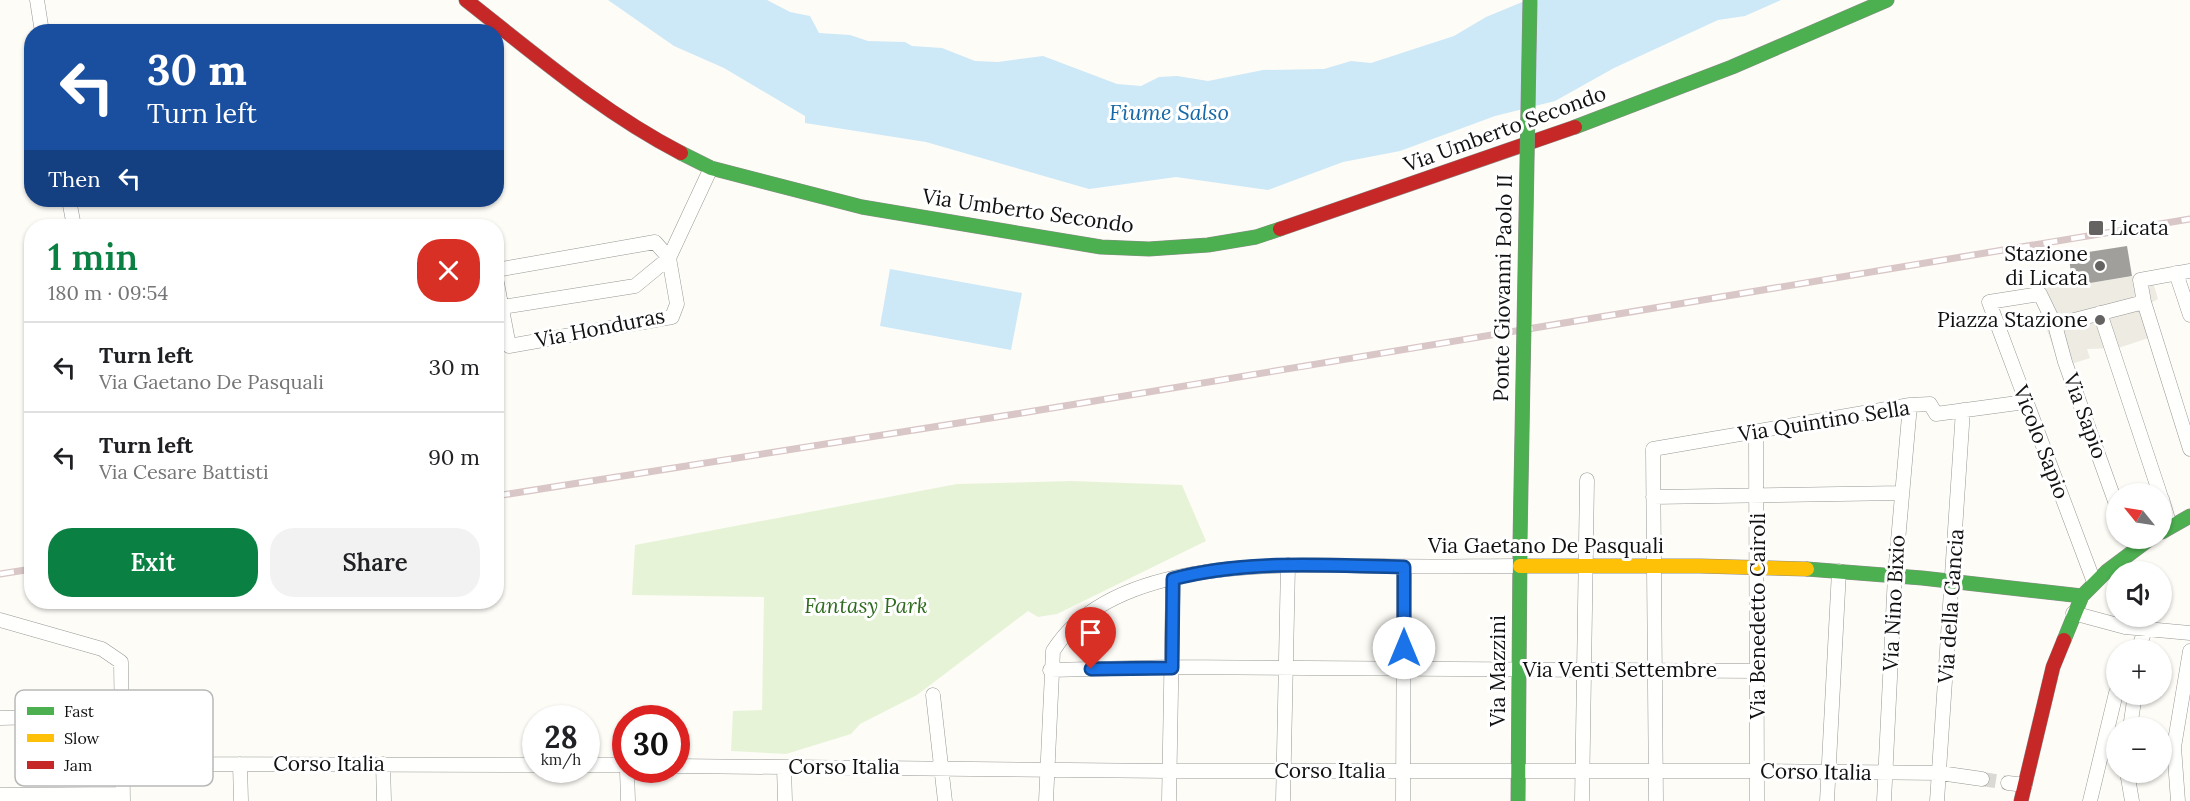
<!DOCTYPE html>
<html lang="en">
<head>
<meta charset="utf-8">
<style>
  :root { --surface:#fff; --page:#f2f2f2; --text:#202124; --muted:#757577; --line:#e0e0e0; --accent:#0b8043 }
  body { margin:0; font-family:Lora,serif; background:var(--page); color:var(--text); height:100vh; display:flex; flex-direction:column; font-size:22px; white-space:nowrap }
  * { box-sizing:border-box; margin:0 }
  p { font-size:20px; color:var(--muted) }
  .icon { flex:none; width:33px; height:33px; fill:none; stroke:currentColor; stroke-width:2; stroke-linecap:round; stroke-linejoin:round }
  .map { position:relative; flex:1; overflow:hidden }
  .side { position:absolute; left:24px; top:219px; width:480px; height:390px; display:flex; flex-direction:column; background:var(--surface); border-radius:24px; box-shadow:0 2px 4px #0004 }
  .side>* { flex:none }
  .top-card { position:absolute; left:24px; top:24px; width:480px; height:183px; border-radius:24px; box-shadow:0 2px 4px #0004; background:#1a4fa0; color:#fff; overflow:hidden }
  .needle { width:39px; rotate:300deg }
  .controls { position:absolute; left:2106px; top:483px; display:grid; gap:12px }
  .controls a { display:grid; place-items:center; width:66px; height:66px; border-radius:50%; background:var(--surface); box-shadow:0 2px 4px #0004; font-size:30px }
  .speed { position:absolute; left:522px; top:705px; display:flex; gap:12px; font-size:30px; font-weight:700; text-align:center }
  .speed>* { display:grid; place-content:center; width:78px; height:78px; border-radius:50%; background:var(--surface); box-shadow:0 2px 4px #0004; line-height:1 }
  .speed small { font-size:15px; font-weight:400 }
  .speed .limit { border:9px solid #d22; background:#fff; color:#111 }
  .pin { position:absolute; display:grid; place-items:center; width:51px; height:51px; color:#fff; margin:-62px -26px; border-radius:50% 50% 50% 0; rotate:-45deg; box-shadow:0 0 6px #0007 }
  .pin .icon { rotate:45deg }
  .me { position:absolute; width:66px; margin:-33px; rotate:0deg; stroke-linejoin:round; filter:drop-shadow(0 0 4px #0008) }
  .turn { display:flex; align-items:center; gap:21px; height:126px; padding:0 24px; font-size:27px }
  .turn .icon { width:78px; height:78px; stroke-width:2.5 }
  .turn b { display:block; font-size:42px; line-height:51px }
  .then { display:flex; align-items:center; height:57px; padding:0 24px; background:#0003; gap:12px; font-size:22px }
  .round { display:grid; place-items:center; flex:none; width:63px; height:63px; border-radius:24px; background:var(--page) }
  .head { display:flex; align-items:center; justify-content:space-between; height:102px; padding:0 24px }
  h1 { font-size:36px; font-weight:600; line-height:45px; color:var(--accent) }
  .action { display:flex; gap:12px; margin-top:auto; padding:12px 24px }
  .action a { flex:1; height:69px; border-radius:24px; background:var(--accent); color:#fff; font-size:24px; font-weight:600; line-height:69px; text-align:center }
  .action a+a { background:var(--page); color:var(--text) }
  ul { padding:0; list-style:none }
  li { display:flex; align-items:center; gap:18px; height:90px; padding:0 24px; border-top:2px solid var(--line) }
  li div { flex:1 }
  li b { display:block; font-size:22px }
  li em { font-style:normal }
  .map>svg:first-child { display:block }
  .green { fill:#e7f3d7 }
  .plaza { fill:#edebe2 }
  .water { fill:#cde8f7 }
  .building { fill:#a19f9c }
  .lines { fill:none; stroke-linecap:round; stroke-linejoin:round }
  .street-tunnel { stroke:#dad9d4; stroke-width:14; stroke-dasharray:14 7; stroke-linecap:butt }
  .street-casing { stroke:#979795; stroke-width:15 }
  .fast-casing { stroke:#8e8d8b; stroke-width:15 }
  .slow-casing { stroke:#8e8d8b; stroke-width:15 }
  .jam-casing { stroke:#8e8d8b; stroke-width:15 }
  .street { stroke:#fffffe; stroke-width:14 }
  .fast { stroke:#4caf50; stroke-width:14 }
  .slow { stroke:#ffc107; stroke-width:14 }
  .jam { stroke:#c62828; stroke-width:14 }
  .rail-casing { stroke:#d9c6c7; stroke-width:7 }
  .rail { stroke:#fff; stroke-width:4.5; stroke-dasharray:14; stroke-linecap:butt }
  .fast-bridge-casing { stroke:#8e8d8b; stroke-width:15; stroke-linecap:butt }
  .fast-bridge { stroke:#4caf50; stroke-width:14 }
  .route-casing { stroke:#114b97; stroke-width:15 }
  .route { stroke:#1a73e8; stroke-width:10 }
  .poi-dot { fill:#646362; stroke:#fff; stroke-width:2 }
  .labels { text-anchor:middle; stroke-width:6; stroke-linejoin:round; paint-order:stroke }
  .street-label { font-size:21px; fill:#111; stroke:#fff }
  .poi-label { font-size:21px; fill:#111; stroke:#fff; text-anchor:end }
  .park-label { font-size:21px; font-style:italic; fill:#2f6b1f; stroke:#fff }
  .water-label { font-size:22px; font-style:italic; fill:#1768a6; stroke:#fff }
  .key { fill:#fff; stroke:#b8b8b8; stroke-width:1.5 }
  .key-label { font-size:16px; fill:#111 }
</style>
</head>
<body>
<div class="map">
<svg width="2190" height="801" viewBox="0 0 2190 801">
  <rect width="100%" height="100%" fill="#fdfcf7"/>
  <path class="green" d="M1071,481l111,4 24,56 -149,73 -19,3 -10,-6 -111,84 -57,29 -9,10 -65,20 -55,-3 2,-40 29,-1 2,-113 -132,-2 3,-50 322,-61z"/>
  <path class="plaza" d="M2155,273l-2,9 5,17 -7,4 10,31 -43,14 -31,1 3,9 -19,6 -13,-4 -24,-65 -1,-9 28,-5 1,6z"/>
  <path class="water" d="M608,0h159l23,12 20,4 9,17 31,2 18,6 37,1 7,4 30,2 33,13 23,1 45,-6 74,28 24,2 18,-9 18,-1 31,5 55,-11 61,-1 27,-8 20,2 83,-27 32,-19 41,-17h254l-36,16 -27,4 -104,48 -59,33 -60,15 -95,35 -57,11 -75,28 -92,-13 -87,12 -163,-47 -121,-19v-7l-81,-48 -50,-22z
    M890,269l132,24 -11,57 -131,-24z"/>
  <path class="building" d="M2127,246l5,30 -60,10 -3,-31z"/>
  <g class="lines">
    <path class="street-tunnel" d="M1982,779l26,4"/>
    <defs>
      <path id="street" d="M37,0l5,32
        M69,200l5,26
        M496,270l159,-28 14,16 8,46 -5,13 -163,29 -13,-68
        M2190,271l-50,9 4,22 46,147
        M2176,273l14,42
        M496,308l139,-22 34,-28 42,-90
        M2100,313l60,181
        M2055,325l89,-23
        M1756,432l1,369
        M1653,497l248,-4
        M2162,499l8,27
        M2094,582l-105,-280 51,-8 15,31 10,37 51,142
        M2073,613l52,14 65,6
        M0,620l102,29 19,13 2,139
        M2138,650l8,-23
        M1050,670l122,-3 586,4
        M933,695l12,106
        M0,718l122,-3
        M2130,728l5,-34
        M122,764l414,1
        M240,764l1,37
        M383,764l1,37
        M586,765h40
        M676,766l494,5h588l182,2 42,6
        M784,767l1,34
        M627,770l1,31
        M2127,772l5,29
        M2008,783l17,2
        M0,795l123,-1
        M1046,801l7,-150c60,-96 232,-86 330,-85 46,1 91,0 137,0
        M1169,801l4,-222
        M1283,801l5,-236
        M1403,801l1,-234
        M1582,801l5,-321
        M1656,801l-3,-352 257,-44 20,-1 6,10 89,-12
        M1827,801l12,-230
        M1884,801l11,-226 15,-170
        M1937,801l26,-391
        M2090,801l26,-108
        M2178,801l-4,-54 16,-96"/>
      <path id="fast" d="M1575,127l157,-60 155,-67
        M681,153l30,15 151,39 239,40 48,2 59,-4 48,-8 24,-8
        M2162,532l28,-16
        M1807,569l115,9 160,18
        M2064,640l18,-44 25,-25 44,-33
        M1518,801l2,-248"/>
      <path id="slow" d="M1520,566h180l107,3"/>
      <path id="jam" d="M466,0c70,55 136,112 215,153
        M1280,229l295,-102
        M2021,801l32,-134 11,-27"/>
    </defs>
    <use href="#street" class="street-casing"/>
    <use href="#fast" class="fast-casing"/>
    <use href="#slow" class="slow-casing"/>
    <use href="#jam" class="jam-casing"/>
    <use href="#street" class="street"/>
    <use href="#fast" class="fast"/>
    <use href="#slow" class="slow"/>
    <use href="#jam" class="jam"/>
    <defs>
      <path id="rail" d="M496,496l526,-83 1168,-194
        M0,574l32,-5"/>
    </defs>
    <use href="#rail" class="rail-casing"/>
    <use href="#rail" class="rail"/>
    <defs>
      <path id="fast-bridge" d="M1520,542l10,-542"/>
    </defs>
    <use href="#fast-bridge" class="fast-bridge-casing"/>
    <use href="#fast-bridge" class="fast-bridge"/>
  </g>
  <g class="lines">
    <defs>
      <path id="route" d="M1091,669l81,-1 1,-89c74,-20 155,-13 231,-12v81"/>
    </defs>
    <use href="#route" class="route-casing"/>
    <use href="#route" class="route"/>
  </g>
  <g class="poi-dot">
    <rect x="2088" y="220" width="16" height="16" rx="3"/>
    <circle cx="2100" cy="266" r="6"/>
    <circle cx="2100" cy="320" r="6"/>
  </g>
  <g class="labels">
    <g class="street-label">
      <text transform="translate(1505 129) rotate(-20)" y="7">Via Umberto Secondo</text>
      <text transform="translate(1028 211) rotate(8)" y="7">Via Umberto Secondo</text>
      <text transform="translate(1503 288) rotate(-89)" y="7">Ponte Giovanni Paolo II</text>
      <text transform="translate(600 328) rotate(-11)" y="7">Via Honduras</text>
      <text transform="translate(2085 416) rotate(70)" y="7">Via Sapio</text>
      <text transform="translate(1824 421) rotate(-9)" y="7">Via Quintino Sella</text>
      <text transform="translate(2041 442) rotate(69)" y="7">Vicolo Sapio</text>
      <text x="1546" y="553">Via Gaetano De Pasquali</text>
      <text transform="translate(1894 603) rotate(-87)" y="7">Via Nino Bixio</text>
      <text transform="translate(1951 606) rotate(-86)" y="7">Via della Gancia</text>
      <text transform="translate(1758 616) rotate(-90)" y="7">Via Benedetto Cairoli</text>
      <text x="1620" y="677">Via Venti Settembre</text>
      <text transform="translate(1498 671) rotate(-90)" y="7">Via Mazzini</text>
      <text x="329" y="771">Corso Italia</text>
      <text x="844" y="774">Corso Italia</text>
      <text x="1330" y="778">Corso Italia</text>
      <text transform="translate(1816 772) rotate(1)" y="7">Corso Italia</text>
    </g>
    <g class="poi-label">
      <text x="2110" y="235" text-anchor="start">Licata</text>
      <text x="2088" y="261">Stazione<tspan x="2088" dy="24">di Licata</tspan></text>
      <text x="2088" y="327">Piazza Stazione</text>
    </g>
    <g class="park-label">
      <text x="866" y="613">Fantasy Park</text>
    </g>
    <g class="water-label">
      <text x="1169" y="120">Fiume Salso</text>
    </g>
  </g>
  <rect x="15" y="690" width="198" height="96" rx="9" class="key"/>
  <rect x="27" y="707" width="27" height="8" fill="#4caf50"/>
  <rect x="27" y="734" width="27" height="8" fill="#ffc107"/>
  <rect x="27" y="761" width="27" height="8" fill="#c62828"/>
  <g class="key-label">
    <text x="64" y="717">Fast</text>
    <text x="64" y="744">Slow</text>
    <text x="64" y="771">Jam</text>
  </g>
</svg>
<div class="controls">
<a><svg class="needle" viewBox="-14 -14 28 28"><path d="M0-13l5 13h-10z" fill="#e53935"/><path d="M0 13l5-13h-10z" fill="#757577"/></svg></a>
<a><svg class="icon" aria-label="sound" viewBox="0 0 24 24"><path d="M4 9h4l5-4v14l-5-4H4zM17 9q2 3 0 6"/></svg></a>
<a>+</a>
<a>−</a>
</div>
<div class="speed"><div>28<small>km/h</small></div><div class="limit">30</div></div>
<div class="pin" style="left:1091px;top:669px;background:#d93025"><svg class="icon" aria-label="arrive" viewBox="0 0 24 24"><path d="M6 21V4h12l-3 4 3 4H6"/></svg></div>
<svg class="me" style="left:1404px;top:648px" viewBox="-20 -20 40 40"><circle r="19" fill="#fff"/><path d="M0-13L10 11 0 6-10 11z" fill="#1a73e8"/></svg>
<div class="top-card">
<div class="turn"><svg class="icon" aria-label="left" viewBox="0 0 24 24"><path d="M17 20v-9H6M10 6l-5 5 5 5"/></svg><div><b>30 m</b>Turn left</div></div>
<div class="then">Then<svg class="icon" aria-label="left" viewBox="0 0 24 24"><path d="M17 20v-9H6M10 6l-5 5 5 5"/></svg></div>
</div>
<section class="side">
<div class="head"><div><h1>1 min</h1><p>180 m · 09:54</p></div><a class="round" style="background:#d93025;color:#fff"><svg class="icon" aria-label="close" viewBox="0 0 24 24"><path d="M6 6l12 12M18 6L6 18"/></svg></a></div>
<ul>
<li><svg class="icon" aria-label="left" viewBox="0 0 24 24"><path d="M17 20v-9H6M10 6l-5 5 5 5"/></svg><div><b>Turn left</b><p>Via Gaetano De Pasquali</p></div><em>30 m</em></li>
<li><svg class="icon" aria-label="left" viewBox="0 0 24 24"><path d="M17 20v-9H6M10 6l-5 5 5 5"/></svg><div><b>Turn left</b><p>Via Cesare Battisti</p></div><em>90 m</em></li>
</ul>
<div class="action"><a>Exit</a><a>Share</a></div>
</section>
</div>
</body>
</html>
